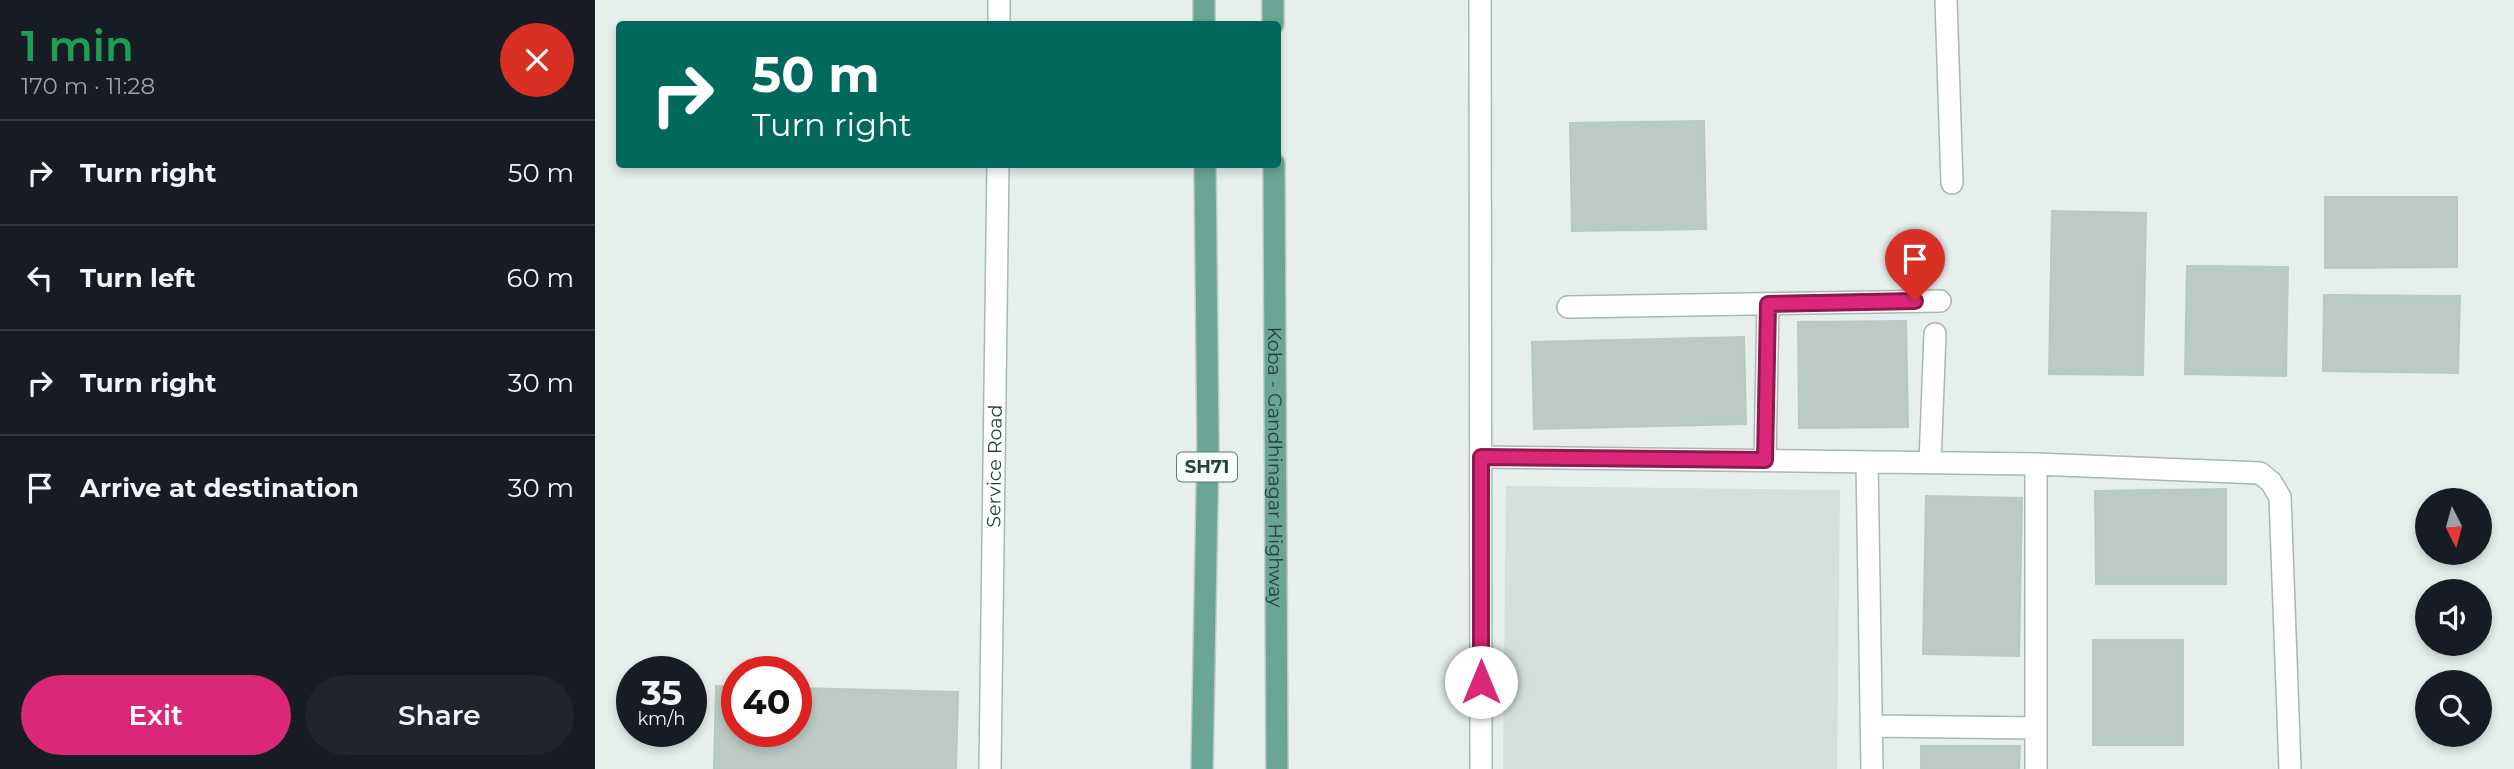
<!DOCTYPE html>
<html lang="en">
<head>
<meta charset="utf-8">
<style>
  :root { --surface:#171b24; --page:#20242c; --text:#f1f3f6; --muted:#9ea1a6; --line:#363941; --accent:#db2777 }
  body { margin:0; font-family:Montserrat,sans-serif; background:var(--page); color:var(--text); height:100vh; display:flex; flex-direction:column; font-size:26px; white-space:nowrap }
  * { box-sizing:border-box; margin:0 }
  p { font-size:23px; color:var(--muted) }
  .icon { flex:none; width:38px; height:38px; fill:none; stroke:currentColor; stroke-width:2; stroke-linecap:round; stroke-linejoin:round }
  .map { position:relative; flex:1; overflow:hidden }
  .side { display:flex; flex-direction:column; background:var(--surface); width:595px }
  .side>* { flex:none }
  .top-card { position:absolute; left:21px; top:21px; width:665px; height:147px; border-radius:7px; box-shadow:0 4px 10px #0003; background:#00695c; color:#fff; overflow:hidden }
  .needle { width:46px; rotate:174deg }
  .buttons { position:absolute; left:1820px; top:488px; display:grid; gap:14px }
  .buttons a { display:grid; place-items:center; width:77px; height:77px; border-radius:50%; background:var(--surface); box-shadow:0 4px 10px #0003; font-size:35px }
  .speed { position:absolute; left:21px; top:656px; display:flex; gap:14px; font-size:35px; font-weight:700; text-align:center }
  .speed>* { display:grid; place-content:center; width:91px; height:91px; border-radius:50%; background:var(--surface); box-shadow:0 4px 10px #0003; line-height:1 }
  .speed small { font-size:18px; font-weight:400 }
  .speed .limit { border:10px solid #d22; background:#fff; color:#111 }
  .pin { position:absolute; display:grid; place-items:center; width:60px; height:60px; color:#fff; margin:-72px -30px; border-radius:50% 50% 50% 0; rotate:-45deg; box-shadow:0 0 7px #0007 }
  .pin .icon { rotate:45deg }
  .me { position:absolute; width:77px; margin:-38px; rotate:0deg; stroke-linejoin:round; filter:drop-shadow(0 0 5px #0008) }
  .turn { display:flex; align-items:center; gap:24px; height:147px; padding:0 21px; font-size:32px }
  .turn .icon { width:91px; height:91px; stroke-width:2.5 }
  .turn b { display:block; font-size:49px; line-height:60px }
  .round { display:grid; place-items:center; flex:none; width:74px; height:74px; border-radius:37px; background:var(--page) }
  .summary { display:flex; align-items:center; justify-content:space-between; height:119px; padding:0 21px }
  h1 { font-size:42px; font-weight:600; line-height:52px; color:#1e9e55 }
  .button { display:flex; gap:14px; margin-top:auto; padding:14px 21px }
  .button a { flex:1; height:80px; border-radius:42px; background:var(--accent); color:#fff; font-size:28px; font-weight:600; line-height:80px; text-align:center }
  .button a+a { background:var(--page); color:var(--text) }
  ul { padding:0; list-style:none }
  li { display:flex; align-items:center; gap:21px; height:105px; padding:0 21px; border-top:2px solid var(--line) }
  li div { flex:1 }
  li b { display:block; font-size:26px }
  li em { font-style:normal }
  main { display:flex; flex:1; min-height:0 }
  .map>svg:first-child { display:block }
  .built { fill:#d4dfda }
  .building { fill:#bbcac4; stroke:#b8c9c2; stroke-width:2 }
  .lines { fill:none; stroke-linecap:round; stroke-linejoin:round }
  .street-casing { stroke:#a8b8b2; stroke-width:24 }
  .secondary-casing { stroke:#a4bbb3; stroke-width:24 }
  .primary-casing { stroke:#c2cac8; stroke-width:24 }
  .street { stroke:#fff; stroke-width:21 }
  .secondary { stroke:#fff; stroke-width:21 }
  .primary { stroke:#6aa596; stroke-width:21 }
  .route-casing { stroke:#8e194d; stroke-width:18 }
  .route { stroke:#db2777; stroke-width:12 }
  .labels { text-anchor:middle; stroke-width:5; stroke-linejoin:round; paint-order:stroke }
  .shield { fill:#f7fbf9; stroke:#637a73; stroke-width:2 }
  .shield-label { font-size:18px; font-weight:bold; fill:#24423a }
  .street-label { font-size:19px; fill:#24423a; stroke:#f7fbf9 }
</style>
</head>
<body>
<main>
<section class="side">
<div class="summary"><div><h1>1 min</h1><p>170 m · 11:28</p></div><a class="round" style="background:#d93025;color:#fff"><svg class="icon" aria-label="close" viewBox="0 0 24 24"><path d="M6 6l12 12M18 6L6 18"/></svg></a></div>
<ul>
<li><svg class="icon" aria-label="right" viewBox="0 0 24 24"><path d="M7 20v-9h11M14 6l5 5-5 5"/></svg><div><b>Turn right</b></div><em>50 m</em></li>
<li><svg class="icon" aria-label="left" viewBox="0 0 24 24"><path d="M17 20v-9H6M10 6l-5 5 5 5"/></svg><div><b>Turn left</b></div><em>60 m</em></li>
<li><svg class="icon" aria-label="right" viewBox="0 0 24 24"><path d="M7 20v-9h11M14 6l5 5-5 5"/></svg><div><b>Turn right</b></div><em>30 m</em></li>
<li><svg class="icon" aria-label="arrive" viewBox="0 0 24 24"><path d="M6 21V4h12l-3 4 3 4H6"/></svg><div><b>Arrive at destination</b></div><em>30 m</em></li>
</ul>
<div class="button"><a>Exit</a><a>Share</a></div>
</section>
<div class="map">
<svg width="1919" height="769" viewBox="0 0 1919 769">
  <rect width="100%" height="100%" fill="#e6efeb"/>
  <path class="built" d="M911,486l334,4 -3,279h-334z"/>
  <path class="building" d="M1109,121l2,108 -134,2 -2,-108z
    M1730,197h132v70l-132,1z
    M1457,211l94,2 -3,162 -94,-1z
    M1592,266l101,1 -2,109 -101,-2z
    M1729,295l136,1 -2,77 -135,-2z
    M1311,321l2,106 -109,1 -1,-106z
    M1149,337l2,87 -212,5 -2,-87z
    M1631,489v95h-130l-1,-93z
    M1331,496l96,2 -3,158 -96,-2z
    M1498,640h90v105h-90z
    M121,686l21,1v45h59v-44l162,4 -2,77h-242z
    M1326,746h99l-1,23h-98z"/>
  <g class="lines">
    <defs>
      <path id="street" d="M1351,0l6,183
        M973,307l372,-6
        M886,457l555,7 224,9 11,9 9,15 10,272
        M1170,460l3,-156
        M1272,462l5,307
        M1335,463l5,-129
        M1441,464v305
        M1277,726l164,2"/>
      <g id="secondary">
        <path d="M885,0l1,769"/>
        <path d="M404,24v-24"/>
        <path id="s1" d="M395,769l8,-605"/>
      </g>
      <g id="primary">
        <path d="M609,0v24"/>
        <path d="M678,0v24"/>
        <path id="s2" d="M679,164l3,605"/>
        <path d="M607,769l6,-324 -3,-281"/>
      </g>
    </defs>
    <use href="#street" class="street-casing"/>
    <use href="#secondary" class="secondary-casing"/>
    <use href="#primary" class="primary-casing"/>
    <use href="#street" class="street"/>
    <use href="#secondary" class="secondary"/>
    <use href="#primary" class="primary"/>
  </g>
  <g class="lines">
    <defs>
      <path id="route" d="M886,682v-225l284,3 3,-156 147,-3"/>
    </defs>
    <use href="#route" class="route-casing"/>
    <use href="#route" class="route"/>
  </g>
  <g class="labels">
    <rect class="shield" x="582" y="452.5" width="60" height="29" rx="5"/>
    <g class="shield-label">
      <text x="612" y="473">SH71</text>
    </g>
    <g class="street-label">
      <text dy="7" stroke="none"><textPath href="#s1" startOffset="303">Service Road</textPath></text>
      <text dy="7" stroke="none"><textPath href="#s2" startOffset="303">Koba - Gandhinagar Highway</textPath></text>
    </g>
  </g>
</svg>
<div class="buttons">
<a><svg class="needle" viewBox="-14 -14 28 28"><path d="M0-13l5 13h-10z" fill="#e53935"/><path d="M0 13l5-13h-10z" fill="#9ea1a6"/></svg></a>
<a><svg class="icon" aria-label="sound" viewBox="0 0 24 24"><path d="M4 9h4l5-4v14l-5-4H4zM17 9q2 3 0 6"/></svg></a>
<a><svg class="icon" aria-label="search" viewBox="0 0 24 24"><circle cx="10" cy="10" r="6"/><path d="M15 15l6 6"/></svg></a>
</div>
<div class="speed"><div>35<small>km/h</small></div><div class="limit">40</div></div>
<div class="pin" style="left:1320px;top:301px;background:#d93025"><svg class="icon" aria-label="arrive" viewBox="0 0 24 24"><path d="M6 21V4h12l-3 4 3 4H6"/></svg></div>
<svg class="me" style="left:886px;top:682px" viewBox="-20 -20 40 40"><circle r="19" fill="#fff"/><path d="M0-13L10 11 0 6-10 11z" fill="#db2777"/></svg>
<div class="top-card">
<div class="turn"><svg class="icon" aria-label="right" viewBox="0 0 24 24"><path d="M7 20v-9h11M14 6l5 5-5 5"/></svg><div><b>50 m</b>Turn right</div></div>
</div>
</div>
</main>
</body>
</html>
